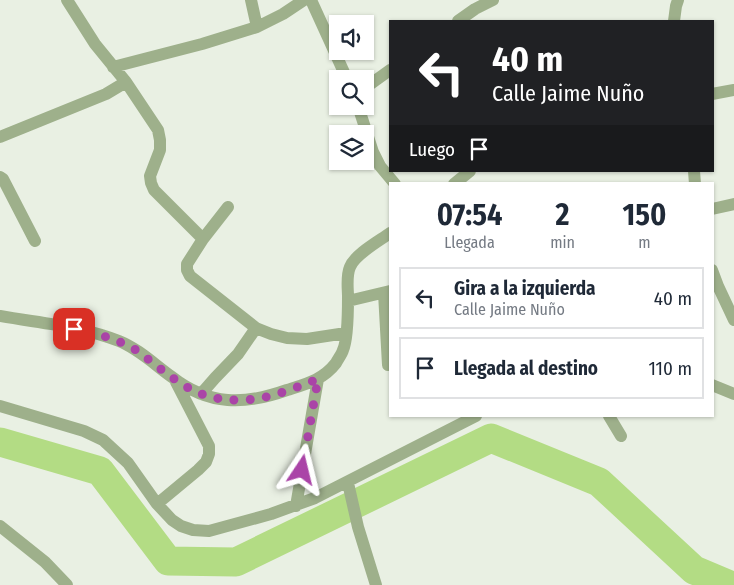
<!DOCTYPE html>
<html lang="es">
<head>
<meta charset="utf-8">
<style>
  :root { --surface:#fff; --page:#f6f6f7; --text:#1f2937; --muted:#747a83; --line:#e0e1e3 }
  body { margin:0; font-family:"Fira Sans Condensed",sans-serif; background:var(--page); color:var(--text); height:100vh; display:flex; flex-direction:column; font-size:19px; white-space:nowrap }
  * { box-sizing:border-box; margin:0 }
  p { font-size:16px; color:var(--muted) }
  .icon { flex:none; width:28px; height:28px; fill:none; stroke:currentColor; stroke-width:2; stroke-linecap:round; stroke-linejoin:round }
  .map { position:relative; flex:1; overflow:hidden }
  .details { position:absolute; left:389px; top:182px; width:325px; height:235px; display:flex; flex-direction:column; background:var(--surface); border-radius:0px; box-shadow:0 1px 4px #0004 }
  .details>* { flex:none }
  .top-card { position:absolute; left:389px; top:20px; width:325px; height:152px; border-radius:0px; box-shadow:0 1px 4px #0004; background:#202124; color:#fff; overflow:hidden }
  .fabs { position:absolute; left:329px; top:15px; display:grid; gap:10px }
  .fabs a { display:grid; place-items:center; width:45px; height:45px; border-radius:0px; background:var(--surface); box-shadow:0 1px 4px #0004; font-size:25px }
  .pin { position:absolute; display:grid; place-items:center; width:42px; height:42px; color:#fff; margin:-21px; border-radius:10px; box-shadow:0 2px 8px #0006 }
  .me { position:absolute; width:55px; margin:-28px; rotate:10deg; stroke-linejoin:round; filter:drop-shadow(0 0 4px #0008) }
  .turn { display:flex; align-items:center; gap:18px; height:105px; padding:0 20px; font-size:22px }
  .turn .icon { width:65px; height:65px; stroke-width:2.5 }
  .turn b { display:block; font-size:35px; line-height:42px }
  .then { display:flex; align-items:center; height:48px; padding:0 20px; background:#0003; gap:10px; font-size:19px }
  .eta { display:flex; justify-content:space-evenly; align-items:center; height:85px; text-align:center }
  .eta b { font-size:30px; font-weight:700; line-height:35px }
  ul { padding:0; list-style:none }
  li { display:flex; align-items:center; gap:15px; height:62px; margin:0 10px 8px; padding:0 10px; border:2px solid var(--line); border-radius:0px }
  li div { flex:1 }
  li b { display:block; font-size:19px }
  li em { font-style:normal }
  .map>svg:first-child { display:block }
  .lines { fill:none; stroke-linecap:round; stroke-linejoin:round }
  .river { stroke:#b3dc84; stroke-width:29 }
  .minor { stroke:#9eb08b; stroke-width:12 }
  .route { stroke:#aa44a7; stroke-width:9; stroke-dasharray:0 16.2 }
</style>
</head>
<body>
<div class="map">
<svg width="734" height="585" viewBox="0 0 734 585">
  <rect width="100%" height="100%" fill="#e9f0e3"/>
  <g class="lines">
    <path class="river" d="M0,442l100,29 68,90 68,1 255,-124 108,44 95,88 36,15"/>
    <path class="minor" d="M67,0l28,44 31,38 32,48 2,10v10l-10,26 1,7 3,7 49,49
      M251,0l6,27
      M311,0l36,79
      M458,21l17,-12 18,-9
      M674,21l2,-15 2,-6
      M113,67l89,-23 55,-17 26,-13 21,-14
      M365,88l25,-18
      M712,94l22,-4
      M358,106l15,46 7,14 15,18
      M0,137l106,-43 20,-12
      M694,171l1,13
      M0,177l3,2 32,62
      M454,184l16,-13
      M228,207l-25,32 -16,25v6l3,6 66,52 15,6 16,4 20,1 39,-6
      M712,209l22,-5
      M712,270l6,16 16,34
      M384,293l4,72
      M348,301l42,-10
      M0,316c39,7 82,10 119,25 20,8 36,24 53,36 37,29 73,28 115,13 19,-6 36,-10 49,-27 2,-4 6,-9 7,-13 5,-11 5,-40 5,-53 0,-9 -2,-21 2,-30 5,-13 29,-26 40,-34
      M712,385l22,9
      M201,394l14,-16 23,-24 18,-26
      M0,406l84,25 19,9 25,23 29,41 15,16 9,6 12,4 16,1 62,-17 44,-16 161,-82
      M609,416l12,20
      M348,483l10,44 18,58
      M157,504l41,-34 8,-8 3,-8v-8l-33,-64
      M296,506l22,-127
      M0,526l45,36 22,23"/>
  </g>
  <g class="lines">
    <path class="route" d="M74,329c22,4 43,10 62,21 6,4 12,9 18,14 29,22 48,37 87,36 27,0 53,-12 77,-21l-16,91"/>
  </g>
</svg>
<div class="fabs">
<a><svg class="icon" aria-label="sound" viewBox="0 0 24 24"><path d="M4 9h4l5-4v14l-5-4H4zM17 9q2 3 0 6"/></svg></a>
<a><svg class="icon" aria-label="search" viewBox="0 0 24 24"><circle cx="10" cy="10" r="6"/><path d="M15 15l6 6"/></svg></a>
<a><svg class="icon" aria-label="layers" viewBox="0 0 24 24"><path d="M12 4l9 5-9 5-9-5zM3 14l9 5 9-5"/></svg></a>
</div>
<div class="pin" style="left:74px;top:329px;background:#d93025"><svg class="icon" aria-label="arrive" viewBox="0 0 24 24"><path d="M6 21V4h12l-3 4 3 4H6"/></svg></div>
<svg class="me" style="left:302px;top:470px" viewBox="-20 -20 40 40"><path d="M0-17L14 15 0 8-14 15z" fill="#aa44a7" stroke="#fff" stroke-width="4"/></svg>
<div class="top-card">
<div class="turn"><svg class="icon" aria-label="left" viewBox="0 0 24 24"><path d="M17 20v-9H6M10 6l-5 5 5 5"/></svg><div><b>40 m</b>Calle Jaime Nuño</div></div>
<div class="then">Luego<svg class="icon" aria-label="arrive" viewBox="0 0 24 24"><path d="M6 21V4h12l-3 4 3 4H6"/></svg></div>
</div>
<section class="details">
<div class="eta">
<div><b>07:54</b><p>Llegada</p></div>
<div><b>2</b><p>min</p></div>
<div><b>150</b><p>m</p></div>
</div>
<ul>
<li><svg class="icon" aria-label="left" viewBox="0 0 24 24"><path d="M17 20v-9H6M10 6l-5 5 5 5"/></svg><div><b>Gira a la izquierda</b><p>Calle Jaime Nuño</p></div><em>40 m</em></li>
<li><svg class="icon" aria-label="arrive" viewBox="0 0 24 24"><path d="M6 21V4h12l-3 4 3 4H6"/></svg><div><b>Llegada al destino</b></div><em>110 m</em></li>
</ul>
</section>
</div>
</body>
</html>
